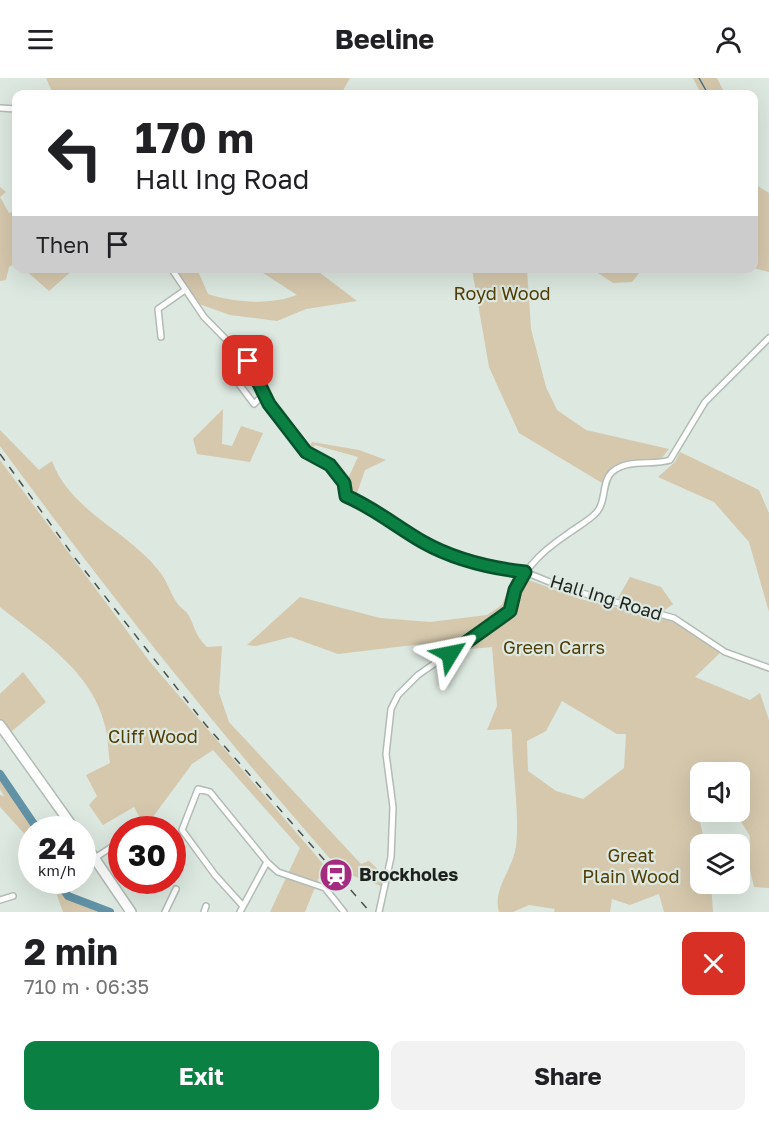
<!DOCTYPE html>
<html lang="en">
<head>
<meta charset="utf-8">
<style>
  :root { --surface:#fff; --page:#f2f2f2; --text:#202124; --muted:#757577; --accent:#0b8043 }
  body { margin:0; font-family:"Golos Text",sans-serif; background:var(--page); color:var(--text); height:100vh; display:flex; flex-direction:column; font-size:22px; white-space:nowrap }
  * { box-sizing:border-box; margin:0 }
  p { font-size:20px; color:var(--muted) }
  .icon { flex:none; width:33px; height:33px; fill:none; stroke:currentColor; stroke-width:2; stroke-linecap:round; stroke-linejoin:round }
  .map { position:relative; height:834px; overflow:hidden }
  .side { display:flex; flex-direction:column; background:var(--surface); flex:1 }
  .side>* { flex:none }
  .top-card { position:absolute; left:12px; top:12px; width:746px; height:183px; border-radius:12px; box-shadow:0 6px 24px #0002; background:#fff; color:var(--text); overflow:hidden }
  .tools { position:absolute; left:690px; top:684px; display:grid; gap:12px }
  .tools a { display:grid; place-items:center; width:60px; height:60px; border-radius:12px; background:var(--surface); box-shadow:0 6px 24px #0002; font-size:30px }
  .speed { position:absolute; left:18px; top:738px; display:flex; gap:12px; font-size:30px; font-weight:700; text-align:center }
  .speed>* { display:grid; place-content:center; width:78px; height:78px; border-radius:50%; background:var(--surface); box-shadow:0 6px 24px #0002; line-height:1 }
  .speed small { font-size:15px; font-weight:400 }
  .speed .limit { border:9px solid #d22; background:#fff; color:#111 }
  .pin { position:absolute; display:grid; place-items:center; width:51px; height:51px; color:#fff; margin:-26px; border-radius:12px; box-shadow:0 3px 9px #0006 }
  .me { position:absolute; width:66px; margin:-33px; rotate:55deg; stroke-linejoin:round; filter:drop-shadow(0 0 4px #0008) }
  .turn { display:flex; align-items:center; gap:21px; height:126px; padding:0 24px; font-size:27px }
  .turn .icon { width:78px; height:78px; stroke-width:2.5 }
  .turn b { display:block; font-size:42px; line-height:51px }
  .then { display:flex; align-items:center; height:57px; padding:0 24px; background:#0003; gap:12px; font-size:22px }
  .round { display:grid; place-items:center; flex:none; width:63px; height:63px; border-radius:12px; background:var(--page) }
  .overview { display:flex; align-items:center; justify-content:space-between; height:102px; padding:0 24px }
  h1 { font-size:36px; font-weight:700; line-height:45px }
  .button { display:flex; gap:12px; margin-top:auto; padding:12px 24px }
  .button a { flex:1; height:69px; border-radius:12px; background:var(--accent); color:#fff; font-size:24px; font-weight:700; line-height:69px; text-align:center }
  .button a+a { background:var(--page); color:var(--text) }
  header { display:flex; justify-content:space-between; align-items:center; height:78px; padding:0 24px; background:var(--surface); font-size:27px; font-weight:700 }
  .map>svg:first-child { display:block }
  .green { fill:#d5c8ad; fill-rule:evenodd }
  .lines { fill:none; stroke-linecap:round; stroke-linejoin:round }
  .stream { stroke:#4d707e; stroke-width:1.5 }
  .river { stroke:#6192a6; stroke-width:8 }
  .minor-casing { stroke:#b1bcb5; stroke-width:8 }
  .primary-casing { stroke:#b1bcb5; stroke-width:12 }
  .minor { stroke:#fff; stroke-width:5 }
  .primary { stroke:#fff; stroke-width:9 }
  .rail { stroke:#4c524d; stroke-width:1.5; stroke-dasharray:8 8; stroke-linecap:butt }
  .route-casing { stroke:#07532c; stroke-width:15 }
  .route { stroke:#0b8043; stroke-width:10 }
  .labels { text-anchor:middle; stroke-width:4.5; stroke-linejoin:round; paint-order:stroke }
  .park-label { font-size:18px; fill:#513d06; stroke:#dce8e0 }
  .street-label { font-size:18px; fill:#1e221f; stroke:#dce8e0 }
  .poi-label { font-size:18px; font-weight:bold; fill:#1e221f; stroke:#dce8e0; text-anchor:start }
</style>
</head>
<body>
<header><svg class="icon" aria-label="menu" viewBox="0 0 24 24"><path d="M4 6h16M4 12h16M4 18h16"/></svg>Beeline<svg class="icon" aria-label="person" viewBox="0 0 24 24"><circle cx="12" cy="8" r="4"/><path d="M4 21q1-7 8-7t8 7"/></svg></header>
<div class="map">
<svg width="769" height="834" viewBox="0 0 769 834">
  <rect width="100%" height="100%" fill="#dce8e0"/>
  <path class="green" d="M46,0h304l-9,16h-288z
    M693,0h24l8,16h-24z
    M753,105l16,10v79l-16,-4z
    M0,109l6,5 -6,5 9,16 7,-3v53l-7,4 -3,13 -6,1z
    M24,191h50l-25,22z
    M180,191h17l11,25c27,9 63,11 89,1l-40,-26h58l42,32 -51,8 -29,12 -47,-6 -31,-11 -21,-31z
    M472,191h55l4,60 15,58 11,23 29,20 83,19 -9,11c-20,-5 -47,5 -58,23l-83,-50 -30,-66z
    M592,191h50l-10,13 -19,1z
    M223,331l-1,35 10,2 9,-20 22,7 -13,29 -53,-8 -4,-15z
    M0,352l39,40 13,-9c19,51 75,69 107,110 8,9 11,22 18,32 3,5 10,8 12,13 7,14 6,19 18,31l15,-1 -3,47 10,29 132,142 8,-3 15,14 -3,11 -28,-10 -5,3c-123,-139 -238,-283 -348,-433z
    M312,364l47,8 27,10 -21,10 -9,26 -8,-5 -2,-8 12,-26 -43,-12 -7,6z
    M680,374l79,38 10,23v99l-20,-70 -35,-40 -56,-25 17,-15z
    M0,382l150,202 174,203 -19,47h-35l30,-64 -87,-98 -21,14 -48,65h-3l-1,-11 -6,-11 -31,18 -14,-20 8,-9 -11,-21 24,-12c-2,-14 -2,-28 -6,-41 -13,-51 -66,-85 -104,-115z
    M514,496h7l-7,13 -5,23 -76,51 -3,-18 -92,11 -47,-17 -35,9 -9,-1 53,-48 80,21 50,4 57,-7 15,-10z
    M630,499l31,10 12,17 -11,8 -44,-14z
    M526,501l54,20 94,22 47,31 -26,25 55,23 10,-7 9,27v168l-15,-1 -6,-26 2,-25 -15,-24h5v-40h-40v40h9l-9,10 5,22h-5v40h11l2,28h-49l-5,-18 -29,11 -18,-6 -2,13h-56l1,-3 -26,-4 -16,7h-14c-7,-23 14,-42 17,-66 4,-30 -4,-78 -4,-112l-1,-5 -24,1 10,-24 -5,-59 -32,3 52,-35zM562,623l55,33h9l-2,34 -41,31 -27,-8 -28,-20 -1,-30 19,-10z
    M23,594l23,30 -35,30 -11,-13v-25z
    M0,692l42,59 -10,1 -1,11 -31,-34v-12l4,1 -4,-7z
    M52,803h13l7,14 35,17h-44z"/>
  <g class="lines">
    <path class="stream" d="M699,0l9,16"/>
    <path class="river" d="M0,696l38,56
      M57,802l11,16 42,16"/>
    <defs>
      <path id="minor" d="M0,30l16,1
        M171,190l33,49 50,51 15,36 37,48 24,13 14,18 3,13 75,46 47,20 17,5 39,5 42,17 107,29 51,34 44,16
        M161,259l-3,-28 27,-19
        M239,306l15,20 10,-10
        M95,780l27,-18
        M0,822l13,-4
        M243,828l-28,-31 -33,-45 16,-41 12,3 57,70 11,10 47,16 19,24
        M165,834l11,-23
        M204,834l2,-6
        M240,834l27,-50
        M379,834l12,-55 2,-50 -7,-53 5,-45 7,-14 20,-20 92,-64c10,-39 26,-56 59,-78 8,-6 19,-12 26,-19 12,-11 6,-32 17,-42 16,-14 41,-6 58,-12l35,-58 64,-64"/>
      <path id="primary" d="M0,647l75,105
        M82,762l49,72"/>
    </defs>
    <use href="#minor" class="minor-casing"/>
    <use href="#primary" class="primary-casing"/>
    <use href="#minor" class="minor"/>
    <use href="#primary" class="primary"/>
    <path class="rail" d="M0,376l75,104 130,166 165,188"/>
  </g>
  <g class="lines">
    <defs>
      <path id="route" d="M248,283l21,43 37,48 24,13 14,18 2,13c28,12 51,31 77,46 32,18 66,26 102,30l-10,18 -5,21 -60,43"/>
    </defs>
    <use href="#route" class="route-casing"/>
    <use href="#route" class="route"/>
  </g>
  <defs>
    <symbol id="station-disc" viewBox="-11 -11 22 22"><circle r="9.5" fill="#a52b80" stroke="#dce8e0"/><path d="M-3-6H3Q5-6 5-4V2Q5 4 3 4L4.5 6H3L1.5 4h-3L-3 6H-4.5L-3 4Q-5 4-5 2V-4Q-5-6-3-6ZM-3.5-4v3h7v-3ZM-3.5 1v1.5H-2V1ZM2 1v1.5H3.5V1Z" fill="#fff"/></symbol>
  </defs>
  <g fill-rule="evenodd">
    <use href="#station-disc" x="317" y="778" width="38" height="38"/>
  </g>
  <g class="labels">
    <g class="park-label">
      <text x="502" y="222">Royd Wood</text>
      <text x="554" y="576">Green Carrs</text>
      <text x="153" y="665">Cliff Wood</text>
      <text x="631" y="784">Great<tspan x="631" dy="21">Plain Wood</tspan></text>
    </g>
    <g class="street-label">
      <text transform="translate(606 520) rotate(17)" y="6">Hall Ing Road</text>
    </g>
    <g class="poi-label">
      <text x="359" y="803">Brockholes</text>
    </g>
  </g>
</svg>
<div class="tools">
<a><svg class="icon" aria-label="sound" viewBox="0 0 24 24"><path d="M4 9h4l5-4v14l-5-4H4zM17 9q2 3 0 6"/></svg></a>
<a><svg class="icon" aria-label="layers" viewBox="0 0 24 24"><path d="M12 4l9 5-9 5-9-5zM3 14l9 5 9-5"/></svg></a>
</div>
<div class="speed"><div>24<small>km/h</small></div><div class="limit">30</div></div>
<div class="pin" style="left:248px;top:283px;background:#d93025"><svg class="icon" aria-label="arrive" viewBox="0 0 24 24"><path d="M6 21V4h12l-3 4 3 4H6"/></svg></div>
<svg class="me" style="left:450px;top:576px" viewBox="-20 -20 40 40"><path d="M0-17L14 15 0 8-14 15z" fill="#0b8043" stroke="#fff" stroke-width="4"/></svg>
<div class="top-card">
<div class="turn"><svg class="icon" aria-label="left" viewBox="0 0 24 24"><path d="M17 20v-9H6M10 6l-5 5 5 5"/></svg><div><b>170 m</b>Hall Ing Road</div></div>
<div class="then">Then<svg class="icon" aria-label="arrive" viewBox="0 0 24 24"><path d="M6 21V4h12l-3 4 3 4H6"/></svg></div>
</div>
</div>
<section class="side">
<div class="overview"><div><h1>2 min</h1><p>710 m · 06:35</p></div><a class="round" style="background:#d93025;color:#fff"><svg class="icon" aria-label="close" viewBox="0 0 24 24"><path d="M6 6l12 12M18 6L6 18"/></svg></a></div>
<div class="button"><a>Exit</a><a>Share</a></div>
</section>
</body>
</html>
